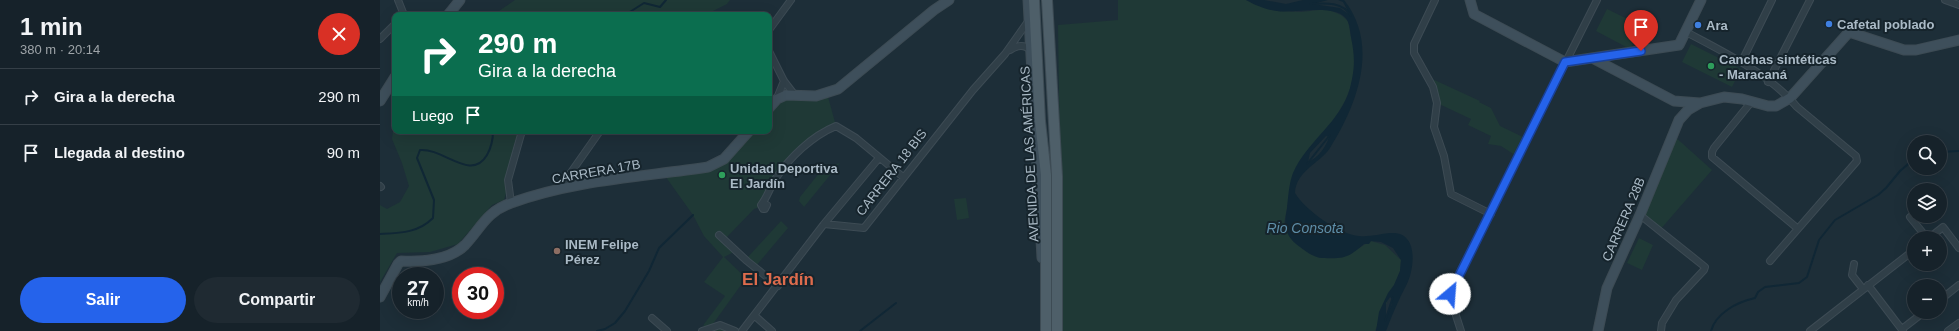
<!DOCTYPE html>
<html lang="es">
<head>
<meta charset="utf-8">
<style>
  :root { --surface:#16222a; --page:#1f2a32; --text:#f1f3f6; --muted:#9ea4a8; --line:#353f47; --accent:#2563eb }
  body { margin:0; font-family:Helvetica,sans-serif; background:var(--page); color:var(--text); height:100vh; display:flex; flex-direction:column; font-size:15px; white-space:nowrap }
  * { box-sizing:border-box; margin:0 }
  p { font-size:13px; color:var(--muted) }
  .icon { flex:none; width:22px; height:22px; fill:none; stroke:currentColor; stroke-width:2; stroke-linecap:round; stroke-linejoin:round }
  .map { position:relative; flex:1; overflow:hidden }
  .sheet { display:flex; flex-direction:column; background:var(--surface); width:380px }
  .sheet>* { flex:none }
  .guide { position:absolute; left:12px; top:12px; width:380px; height:122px; border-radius:8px; box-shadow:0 4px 16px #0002,0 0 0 1px var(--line); background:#0b6e4f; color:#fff; overflow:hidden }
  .fabs { position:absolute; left:1527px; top:135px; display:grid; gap:8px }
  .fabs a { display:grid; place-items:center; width:40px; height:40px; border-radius:50%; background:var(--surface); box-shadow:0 4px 16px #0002,0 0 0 1px var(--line); font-size:20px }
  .speed { position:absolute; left:12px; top:267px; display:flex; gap:8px; font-size:20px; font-weight:700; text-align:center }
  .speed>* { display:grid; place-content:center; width:52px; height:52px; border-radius:50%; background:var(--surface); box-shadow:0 4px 16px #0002,0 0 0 1px var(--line); line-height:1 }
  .speed small { font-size:10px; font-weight:400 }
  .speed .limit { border:6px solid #d22; background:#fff; color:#111 }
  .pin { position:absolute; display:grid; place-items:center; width:34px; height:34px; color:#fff; margin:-41px -17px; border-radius:50% 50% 50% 0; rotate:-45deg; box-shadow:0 0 4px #0007 }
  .pin .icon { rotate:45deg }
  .me { position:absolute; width:44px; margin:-22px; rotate:27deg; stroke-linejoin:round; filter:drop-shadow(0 0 3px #0008) }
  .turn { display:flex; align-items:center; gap:14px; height:84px; padding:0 20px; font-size:18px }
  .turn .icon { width:52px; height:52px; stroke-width:2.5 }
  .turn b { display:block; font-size:28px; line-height:34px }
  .then { display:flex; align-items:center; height:38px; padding:0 20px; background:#0003; gap:8px; font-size:15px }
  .round { display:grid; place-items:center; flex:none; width:42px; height:42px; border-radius:21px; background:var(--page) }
  .overview { display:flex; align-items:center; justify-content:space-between; height:68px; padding:0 20px }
  h1 { font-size:24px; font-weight:700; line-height:30px }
  .button { display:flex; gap:8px; margin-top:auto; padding:8px 20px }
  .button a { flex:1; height:46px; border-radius:24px; background:var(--accent); color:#fff; font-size:16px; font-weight:700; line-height:46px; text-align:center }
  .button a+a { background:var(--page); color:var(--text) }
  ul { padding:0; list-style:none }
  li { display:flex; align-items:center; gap:12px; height:56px; padding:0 20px; border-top:1px solid var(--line) }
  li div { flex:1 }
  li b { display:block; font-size:15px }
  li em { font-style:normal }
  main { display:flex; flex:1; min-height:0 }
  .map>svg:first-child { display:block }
  .green { fill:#1f3936 }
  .water { fill:#102735; fill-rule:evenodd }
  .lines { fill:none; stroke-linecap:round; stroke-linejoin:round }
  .stream { stroke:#102735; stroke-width:2 }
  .street-casing { stroke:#3d4b54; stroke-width:8 }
  .secondary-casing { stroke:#3d4b54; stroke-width:11 }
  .primary-casing { stroke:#3d4b54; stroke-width:12 }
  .street { stroke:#303f48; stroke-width:6 }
  .secondary { stroke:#3e4f5b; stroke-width:9 }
  .primary { stroke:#4e5f69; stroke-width:10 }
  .route-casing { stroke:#184099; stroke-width:10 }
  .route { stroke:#2563eb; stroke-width:7 }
  .shop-dot { fill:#3f7fe0; stroke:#16242c; stroke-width:1.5 }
  .leisure-dot { fill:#2e9e5b; stroke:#16242c; stroke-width:1.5 }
  .education-dot { fill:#8d6e63; stroke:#16242c; stroke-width:1.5 }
  .labels { text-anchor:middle; stroke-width:4; stroke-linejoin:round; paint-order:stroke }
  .poi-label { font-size:13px; font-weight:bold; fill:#aabac6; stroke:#16242c; text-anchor:start }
  .street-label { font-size:13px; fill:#aabac6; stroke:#16242c }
  .water-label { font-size:14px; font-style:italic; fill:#5e8ea9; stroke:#16242c }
  .district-label { font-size:17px; font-weight:bold; fill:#de6c4d; stroke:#16242c }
</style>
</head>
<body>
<main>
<section class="sheet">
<div class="overview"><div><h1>1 min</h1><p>380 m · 20:14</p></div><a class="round" style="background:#d93025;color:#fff"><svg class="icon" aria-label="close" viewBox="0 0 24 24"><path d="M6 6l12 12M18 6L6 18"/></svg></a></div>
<ul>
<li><svg class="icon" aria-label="right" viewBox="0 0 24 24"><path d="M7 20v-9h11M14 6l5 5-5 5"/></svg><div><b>Gira a la derecha</b></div><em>290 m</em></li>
<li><svg class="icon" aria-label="arrive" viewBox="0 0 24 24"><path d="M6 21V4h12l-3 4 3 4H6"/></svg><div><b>Llegada al destino</b></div><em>90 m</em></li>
</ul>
<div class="button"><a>Salir</a><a>Compartir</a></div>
</section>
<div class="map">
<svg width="1579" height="331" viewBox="0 0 1579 331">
  <rect width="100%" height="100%" fill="#1d2e38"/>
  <path class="green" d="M135,0h215l-3,4 -22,11h-212z
    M738,0h128l31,11 24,1 26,-3 14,6 7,6 4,21 6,16 -8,31 -5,12 -13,22 -22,25 -17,26 -9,50 59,33 28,-16 14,4 16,15 -1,11 -25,60h-316l1,-164 -2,-142 60,-5z
    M1227,9l35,17 -12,23 -34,-18z
    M1311,44l50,25 -9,18 -50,-25z
    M1048,77l52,24 -1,1 12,6 9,18 27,13 -9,18 -17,-11 -13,-2 3,-8 -23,-11 3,-6 -34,-16z
    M447,93l9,33 -29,17 -31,35 -15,29 -7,2 -28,29 10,13 -12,6 22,21 -36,50 5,-3 20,6h-33l2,-7 21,-28 -21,-14 19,-25 -19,-21 -11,-21 -30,-42 53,-9 33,-33h20v-23l8,-9z
    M14,122l1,9h129l-20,69 -12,5 -34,39 -28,8 -33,1 -17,29v-77l7,4 13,-7 9,-16 -7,-23 -10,-24z
    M1293,135l39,35 -53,61 -19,-16z
    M460,163l-36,44 -5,-6 1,-4 24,-30z
    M586,198l3,20 -12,2 -3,-21z
    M401,221l7,7 -32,38 -9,-8z
    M1259,238l14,7 -11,25 -15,-7z"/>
  <path class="water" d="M866,0h18l22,4 17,-4h25l-15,4 27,4 10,7 -7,-13 -5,-2h6c36,45 13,105 -14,148 -11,16 -34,23 -35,45 10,17 45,42 64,43 11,1 21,-2 31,-3 23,-2 25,21 21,39 -2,10 -8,19 -12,28 -5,10 -9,21 -13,31h-10l3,-19 9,-19 6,-8 6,-14 1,-11 -8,-12 -12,-6 -10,-1 -2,3h-5c-16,14 -20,15 -42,14 -9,0 -19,-9 -26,-14 -12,-10 -12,-21 -9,-35 1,-11 2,-26 6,-36 14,-32 48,-51 57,-85 5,-20 5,-31 1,-51 -1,-5 -1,-11 -3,-15 -8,-20 -54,-8 -71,-11 -11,-1 -22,-6 -31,-11zM946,136l3,1c-3,10 -11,21 -21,25l2,-9zM1010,297l2,2v5l-6,14v-15z"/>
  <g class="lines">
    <path class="stream" d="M930,4c14,-1 33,-3 41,12
      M245,15l19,-12 16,4 6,-7
      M1560,152l19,-1
      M927,164l23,-29
      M0,234c20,-1 38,-1 53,-16l1,-18 -17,-42 3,-8c24,-2 51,32 67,5 4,-7 6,-16 6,-24
      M1005,321l8,-24
      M217,331l8,-2 10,-6 10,-12 24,-40 10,-23 34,-33
      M480,331l36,-28
      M1331,331c5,-18 26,-29 44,-33l3,-6 7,-5 34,-4 8,-6 12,-37 16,-20 43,-25 8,-7 14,-17 14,-12"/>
    <defs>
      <path id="street" d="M18,0l6,15
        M1055,0l-21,44v9l19,34 4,16 -3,24 10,29 7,38 40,20
        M1565,0l14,5
        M389,30l22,-30
        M1306,32c36,19 85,43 111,75l59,49 1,5 -87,100
        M0,39l15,-15
        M630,50c8,-5 14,-6 22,1
        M389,51l15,30 10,13
        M1362,61l30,-61
        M1388,82l42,-82
        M397,98l7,-17
        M1372,101l-38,47 -2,4v5l85,71
        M0,186l1,1
        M180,188l40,-57
        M131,203l-3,-23 14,-49
        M383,203l4,2 -2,4h-2l-2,-4c6,-7 9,-18 15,-27 14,-21 36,-42 60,-52l20,12 47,39
        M1260,215l65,52 -1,3 -28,30 -14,23 -1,8
        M1530,217l17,21
        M444,224l55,-66
        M339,235l28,26 31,25
        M1549,238l14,-11 16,21
        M1474,264l-2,11 11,14
        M1488,285l35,46
        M1560,300l19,-15
        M375,316l17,15
        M272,318l15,13
        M1522,329l22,-17
        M322,331l18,-6 15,6
        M362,331l82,-107 40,4 109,-138 32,-36 24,-34
        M1081,331l-12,-37 148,-294
        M1430,331l104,-81
        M1568,331l11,-8"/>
      <path id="secondary" d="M648,0l14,258
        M1090,0l4,14 91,48 114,-17 22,-45
        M68,15l12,-15
        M1214,59l80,42 26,2 24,-6 18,2 26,7h8l14,-8 59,-66 55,18h12l43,-10
        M0,101l15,-24
        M389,108l8,-9 9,-4 30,1 22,-7 96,-79 15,-10
        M0,297l18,-33 3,-3c21,1 48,0 64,-16 16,-17 21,-33 46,-42 63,-23 131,-26 197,-36l16,-8 25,-28
        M1218,331l9,-43 33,-73 39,-95 9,-10 12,-7"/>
      <path id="primary" d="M654,0l6,121 6,54v156
        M667,0l10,176v155"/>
    </defs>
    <use href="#street" class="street-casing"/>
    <use href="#secondary" class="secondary-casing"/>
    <use href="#primary" class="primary-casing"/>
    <use href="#street" class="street"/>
    <use href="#secondary" class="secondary"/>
    <use href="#primary" class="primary"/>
  </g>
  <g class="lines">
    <defs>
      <path id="route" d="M1070,294l115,-232 76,-11"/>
    </defs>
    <use href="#route" class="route-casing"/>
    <use href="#route" class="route"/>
  </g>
  <g class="shop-dot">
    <circle cx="1449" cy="24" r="4"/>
    <circle cx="1318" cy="25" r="4"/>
  </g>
  <g class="leisure-dot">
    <circle cx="1331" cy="66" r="4"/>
    <circle cx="342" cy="175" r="4"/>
  </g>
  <circle class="education-dot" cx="177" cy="251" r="4"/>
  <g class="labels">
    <g class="poi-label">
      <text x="1457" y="29">Cafetal poblado</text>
      <text x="1326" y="30">Ara</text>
      <text x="1339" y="64">Canchas sintéticas<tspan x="1339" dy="15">- Maracaná</tspan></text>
      <text x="350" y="173">Unidad Deportiva<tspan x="350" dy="15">El Jardín</tspan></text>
      <text x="185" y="249">INEM Felipe<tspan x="185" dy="15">Pérez</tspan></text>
    </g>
    <g class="street-label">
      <text transform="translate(649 154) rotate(-93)" y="5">AVENIDA DE LAS AMÉRICAS</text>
      <text transform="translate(216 171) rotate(-10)" y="5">CARRERA 17B</text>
      <text transform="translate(511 172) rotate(-52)" y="5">CARRERA 18 BIS</text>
      <text transform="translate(1243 219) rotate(-67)" y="5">CARRERA 28B</text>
    </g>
    <g class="water-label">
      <text x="925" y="233">Rio Consota</text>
    </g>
    <g class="district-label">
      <text x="398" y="285">El Jardín</text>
    </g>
  </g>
</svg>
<div class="fabs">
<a><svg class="icon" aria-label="search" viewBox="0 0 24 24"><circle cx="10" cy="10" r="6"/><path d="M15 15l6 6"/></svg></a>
<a><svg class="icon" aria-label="layers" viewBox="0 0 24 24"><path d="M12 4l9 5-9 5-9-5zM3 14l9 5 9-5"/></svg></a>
<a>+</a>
<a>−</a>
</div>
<div class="speed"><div>27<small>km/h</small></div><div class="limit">30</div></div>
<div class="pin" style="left:1261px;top:51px;background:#d93025"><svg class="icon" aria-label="arrive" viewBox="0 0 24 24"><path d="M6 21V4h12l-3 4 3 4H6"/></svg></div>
<svg class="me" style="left:1070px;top:294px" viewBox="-20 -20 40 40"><circle r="19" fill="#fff"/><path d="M0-13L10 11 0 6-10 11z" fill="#2563eb"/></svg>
<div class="guide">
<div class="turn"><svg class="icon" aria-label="right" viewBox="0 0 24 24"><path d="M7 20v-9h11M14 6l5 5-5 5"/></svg><div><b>290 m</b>Gira a la derecha</div></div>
<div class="then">Luego<svg class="icon" aria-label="arrive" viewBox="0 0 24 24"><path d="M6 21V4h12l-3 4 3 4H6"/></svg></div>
</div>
</div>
</main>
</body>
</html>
